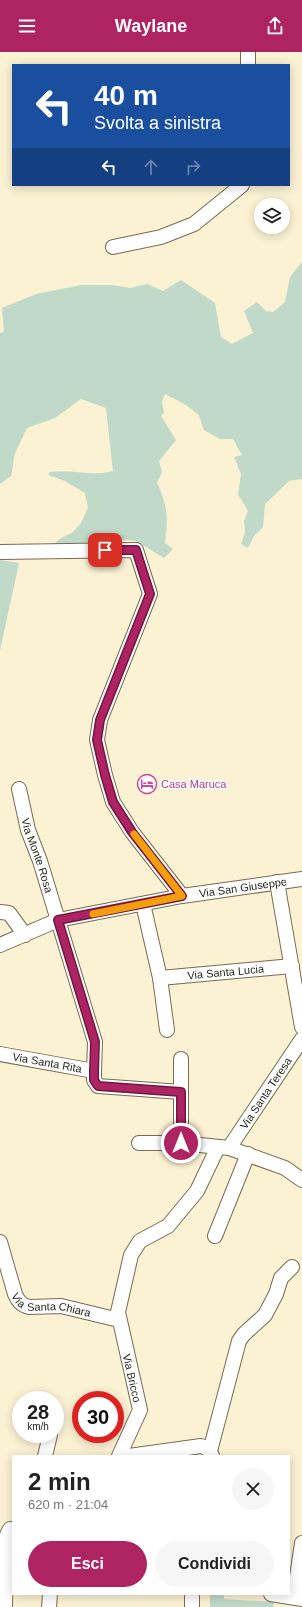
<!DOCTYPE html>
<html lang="it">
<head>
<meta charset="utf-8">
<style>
  :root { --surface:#fff; --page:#f6f6f6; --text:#222; --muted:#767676; --accent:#ae2362 }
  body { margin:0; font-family:Arial,sans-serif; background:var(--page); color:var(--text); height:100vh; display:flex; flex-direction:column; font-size:15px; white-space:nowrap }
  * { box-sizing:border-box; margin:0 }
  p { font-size:13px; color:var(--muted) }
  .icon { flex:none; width:22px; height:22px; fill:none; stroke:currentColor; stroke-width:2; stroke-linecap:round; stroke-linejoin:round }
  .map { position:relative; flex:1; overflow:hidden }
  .sheet { position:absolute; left:12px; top:1403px; width:278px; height:140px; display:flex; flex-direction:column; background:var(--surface); border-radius:0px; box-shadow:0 2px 10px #0003 }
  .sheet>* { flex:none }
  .banner { position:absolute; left:12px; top:12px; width:278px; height:122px; border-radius:0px; box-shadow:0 2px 10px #0003; background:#1a4fa0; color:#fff; overflow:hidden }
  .controls { position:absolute; left:254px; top:146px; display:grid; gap:8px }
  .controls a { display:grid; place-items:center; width:36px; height:36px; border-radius:50%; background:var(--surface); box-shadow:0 2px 10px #0003; font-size:20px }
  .speed { position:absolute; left:12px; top:1339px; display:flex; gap:8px; font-size:20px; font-weight:700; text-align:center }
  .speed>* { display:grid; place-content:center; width:52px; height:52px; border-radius:50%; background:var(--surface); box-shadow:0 2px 10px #0003; line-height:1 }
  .speed small { font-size:10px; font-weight:400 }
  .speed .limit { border:6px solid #d22; background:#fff; color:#111 }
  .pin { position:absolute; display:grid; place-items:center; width:34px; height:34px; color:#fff; margin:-17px; border-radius:8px; box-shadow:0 2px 6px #0006 }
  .me { position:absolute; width:44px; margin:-22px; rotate:0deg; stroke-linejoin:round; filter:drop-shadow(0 0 3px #0008) }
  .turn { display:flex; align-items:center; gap:14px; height:84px; padding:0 16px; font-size:18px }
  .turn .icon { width:52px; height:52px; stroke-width:2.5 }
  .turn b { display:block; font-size:28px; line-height:34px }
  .lanes { display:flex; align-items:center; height:38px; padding:0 16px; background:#0003; justify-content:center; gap:20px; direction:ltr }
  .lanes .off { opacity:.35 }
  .round { display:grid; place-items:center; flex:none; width:42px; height:42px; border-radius:21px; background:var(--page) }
  .headline { display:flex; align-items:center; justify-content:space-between; height:68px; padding:0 16px }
  h1 { font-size:24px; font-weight:800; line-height:30px }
  .button { display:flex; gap:8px; margin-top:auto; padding:8px 16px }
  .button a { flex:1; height:46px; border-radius:24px; background:var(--accent); color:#fff; font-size:16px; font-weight:800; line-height:46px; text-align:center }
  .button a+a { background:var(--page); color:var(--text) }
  header { display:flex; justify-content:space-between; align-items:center; height:52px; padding:0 16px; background:var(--accent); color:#fff; font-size:18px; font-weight:800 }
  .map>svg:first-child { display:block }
  .green { fill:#c0d9c8 }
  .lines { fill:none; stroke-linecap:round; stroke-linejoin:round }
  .minor-casing { stroke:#756c53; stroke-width:16 }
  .minor { stroke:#fff; stroke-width:14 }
  .route-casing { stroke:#711740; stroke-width:10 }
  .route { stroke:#ae2362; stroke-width:7 }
  .slow { stroke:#f59e0b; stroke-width:7 }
  .labels { text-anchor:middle; stroke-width:3; stroke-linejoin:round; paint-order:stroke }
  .hotel-label { font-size:11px; fill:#b23c85; stroke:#fff; text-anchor:start }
  .street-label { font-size:11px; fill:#231f14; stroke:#fff }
</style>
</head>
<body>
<header><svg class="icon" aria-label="menu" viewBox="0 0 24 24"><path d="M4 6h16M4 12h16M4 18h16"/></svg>Waylane<svg class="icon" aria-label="share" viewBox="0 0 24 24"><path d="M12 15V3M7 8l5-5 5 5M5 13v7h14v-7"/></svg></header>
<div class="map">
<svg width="302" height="1555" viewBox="0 0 302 1555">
  <rect width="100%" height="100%" fill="#fbf1d3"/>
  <path class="green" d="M302,210v217l-13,2 -24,23 -2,23 -9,9 -6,12 -7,-4 4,-12 -1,-11 4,-10 -10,-17 3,-20 -7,-17 8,-2 -9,-16h-13l-16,-9 -5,-15 -13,-10 -21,-11 -3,8 2,11 -3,3 15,24 -17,21 3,11 -5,11c11,23 11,35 8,60l8,6 -9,9 -28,-17 -28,-3 -45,9 -9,-2 4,-5 15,-8 8,-9 7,-15 -3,-15 -20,-12 -17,-6 2,-3c21,-3 43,5 63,-1l-7,-63 -25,-9 -26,19 -28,10 -12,25 -4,23 -11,8v-151l4,-1 -2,-24 34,-14 45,-9h30l19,3 17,-4 16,7 18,-11 34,23 6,34 11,7 21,-11 -9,-22 13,-9 9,9 7,1 12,-10 5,-25z
    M0,508l19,3 -19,87z
    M210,1542h14v5l50,3 -1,5h-63z"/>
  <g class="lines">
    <defs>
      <g id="minor">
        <path d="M248,13v-13"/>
        <path d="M113,195l48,-10 33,-13 48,-39"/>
        <path d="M0,500l136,-2 14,44 -50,126 -3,20 8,35 8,27 19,30 50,64"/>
        <path id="s1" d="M19,737l9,41 12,31 55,181 -1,29v9l4,6 83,6"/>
        <path d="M277,830l25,145"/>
        <path d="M143,852l17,74 7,52"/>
        <path d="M0,860l9,1 16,22"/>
        <path id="s2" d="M0,893l58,-25 124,-24 120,-17"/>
        <path id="s3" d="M160,926l132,-12"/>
        <path id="s4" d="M0,1002l94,17"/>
        <path d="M139,1091h42l48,5 56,20 17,12"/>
        <path d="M181,1091v-84"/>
        <path id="s5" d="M229,1096l73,-109"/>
        <path d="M215,1184l33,-82"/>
        <path id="s6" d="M0,1190l15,52c3,7 6,11 14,13l32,-1 58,14"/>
        <path d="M210,1399l29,-110 5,-7 21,-19 11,-21 5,-16 11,-11"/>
        <path d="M45,1404l5,-21"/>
        <path d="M119,1404l21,-46 -22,-98 13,-57 9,-14 28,-15 29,-35 21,-44"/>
        <path d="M129,1404l72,-10c6,2 9,4 11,10"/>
        <path d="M271,1542l31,5"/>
        <path d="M294,1545l8,-54"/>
        <path d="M5,1555l2,-72 3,-6"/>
        <path d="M49,1555l1,-13"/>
        <path d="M192,1555v-13"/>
      </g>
    </defs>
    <use href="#minor" class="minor-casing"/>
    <use href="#minor" class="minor"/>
  </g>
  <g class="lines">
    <defs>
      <path id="route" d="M105,498h31l14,44 -50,126 -3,20 8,35 8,27 19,30 50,64 -124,24 37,122 -1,29v9l4,6 83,6v51"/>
    </defs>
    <use href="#route" class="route-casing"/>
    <use href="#route" class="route"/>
    <path class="slow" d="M93,862l89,-18 -48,-62"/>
  </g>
  <defs>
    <symbol id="hotel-ring" viewBox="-11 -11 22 22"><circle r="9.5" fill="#fff" stroke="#d1479c" stroke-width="1.5"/><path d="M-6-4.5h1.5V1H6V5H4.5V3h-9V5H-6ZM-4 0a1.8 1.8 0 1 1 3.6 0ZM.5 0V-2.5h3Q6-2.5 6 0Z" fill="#d1479c"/></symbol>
  </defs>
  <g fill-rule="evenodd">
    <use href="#hotel-ring" x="136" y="721" width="22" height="22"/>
  </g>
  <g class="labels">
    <g class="hotel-label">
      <text x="161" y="736">Casa Maruca</text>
    </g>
    <g class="street-label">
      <text dy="4" stroke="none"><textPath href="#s1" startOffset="69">Via Monte Rosa</textPath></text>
      <text dy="4" stroke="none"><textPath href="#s2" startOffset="251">Via San Giuseppe</textPath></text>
      <text dy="4" stroke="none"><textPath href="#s3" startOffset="66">Via Santa Lucia</textPath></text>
      <text dy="4" stroke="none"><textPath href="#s4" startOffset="48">Via Santa Rita</textPath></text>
      <text dy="4" stroke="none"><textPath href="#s5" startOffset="66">Via Santa Teresa</textPath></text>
      <text dy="4" stroke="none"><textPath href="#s6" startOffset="95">Via Santa Chiara</textPath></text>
      <text transform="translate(132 1326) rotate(77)" y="4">Via Bricco</text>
    </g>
  </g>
</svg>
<div class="controls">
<a><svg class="icon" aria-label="layers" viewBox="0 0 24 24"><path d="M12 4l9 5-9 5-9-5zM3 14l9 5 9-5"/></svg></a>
</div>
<div class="speed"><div>28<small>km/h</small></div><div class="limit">30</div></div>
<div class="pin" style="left:105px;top:498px;background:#d93025"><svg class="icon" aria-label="arrive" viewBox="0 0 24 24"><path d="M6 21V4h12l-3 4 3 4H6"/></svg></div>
<svg class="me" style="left:181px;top:1091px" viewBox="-20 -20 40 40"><circle r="17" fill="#ae2362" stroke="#fff" stroke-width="3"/><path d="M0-11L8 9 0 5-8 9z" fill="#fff"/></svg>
<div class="banner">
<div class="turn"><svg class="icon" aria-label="left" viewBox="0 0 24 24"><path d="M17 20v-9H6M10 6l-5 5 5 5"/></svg><div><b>40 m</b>Svolta a sinistra</div></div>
<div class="lanes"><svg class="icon" aria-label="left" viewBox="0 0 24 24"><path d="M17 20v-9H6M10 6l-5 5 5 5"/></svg><svg class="icon off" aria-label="ahead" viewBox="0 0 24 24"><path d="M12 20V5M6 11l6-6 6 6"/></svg><svg class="icon off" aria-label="right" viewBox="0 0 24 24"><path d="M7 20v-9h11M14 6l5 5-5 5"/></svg></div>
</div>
<section class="sheet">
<div class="headline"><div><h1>2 min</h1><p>620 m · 21:04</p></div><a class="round"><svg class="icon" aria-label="close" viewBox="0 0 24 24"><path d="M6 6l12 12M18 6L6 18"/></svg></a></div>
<div class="button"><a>Esci</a><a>Condividi</a></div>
</section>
</div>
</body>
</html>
